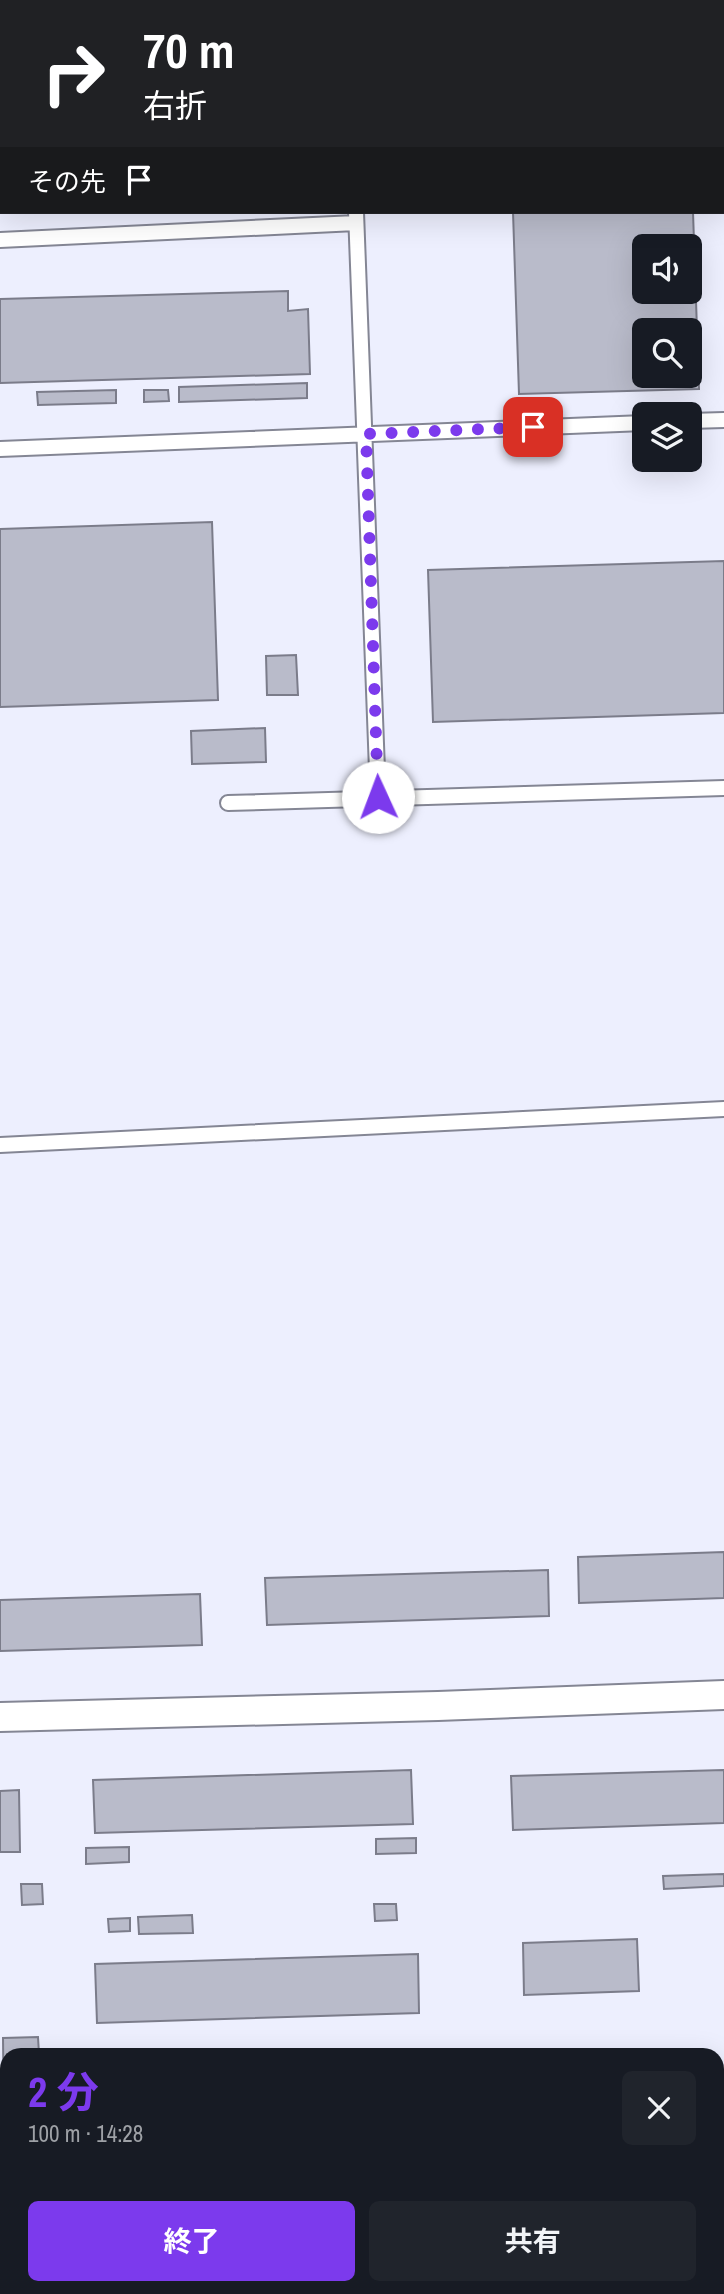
<!DOCTYPE html>
<html lang="ja">
<head>
<meta charset="utf-8">
<style>
  :root { --surface:#171b24; --page:#20242c; --text:#f1f3f6; --muted:#9ea1a6; --accent:#7c3aed }
  body { margin:0; font-family:"Archivo Narrow","Noto Sans JP",sans-serif; background:var(--page); color:var(--text); height:100vh; display:flex; flex-direction:column; font-size:26px; white-space:nowrap }
  * { box-sizing:border-box; margin:0 }
  p { font-size:23px; color:var(--muted) }
  .icon { flex:none; width:38px; height:38px; fill:none; stroke:currentColor; stroke-width:2; stroke-linecap:round; stroke-linejoin:round }
  .map { position:relative; flex:1; overflow:hidden }
  .panel { position:absolute; left:0px; top:2048px; width:724px; height:247px; display:flex; flex-direction:column; background:var(--surface); border-radius:21px 21px 0 0; box-shadow:0 7px 28px #0002 }
  .panel>* { flex:none }
  .guide { position:absolute; left:0px; top:0px; width:724px; height:214px; box-shadow:0 7px 28px #0002; background:#202124; color:#fff; overflow:hidden }
  .fabs { position:absolute; left:632px; top:234px; display:grid; gap:14px }
  .fabs a { display:grid; place-items:center; width:70px; height:70px; border-radius:10px; background:var(--surface); box-shadow:0 7px 28px #0002; font-size:35px }
  .pin { position:absolute; display:grid; place-items:center; width:60px; height:60px; color:#fff; margin:-30px; border-radius:14px; box-shadow:0 4px 10px #0006 }
  .me { position:absolute; width:77px; margin:-38px; rotate:358deg; stroke-linejoin:round; filter:drop-shadow(0 0 5px #0008) }
  .turn { display:flex; align-items:center; gap:24px; height:147px; padding:0 28px; font-size:32px }
  .turn .icon { width:91px; height:91px; stroke-width:2.5 }
  .turn b { display:block; font-size:49px; line-height:60px }
  .then { display:flex; align-items:center; height:66px; padding:0 28px; background:#0003; gap:14px; font-size:26px }
  .round { display:grid; place-items:center; flex:none; width:74px; height:74px; border-radius:10px; background:var(--page) }
  .summary { display:flex; align-items:center; justify-content:space-between; height:119px; padding:0 28px }
  h1 { font-size:42px; font-weight:700; line-height:52px; color:var(--accent) }
  .primary-button { display:flex; gap:14px; margin-top:auto; padding:14px 28px }
  .primary-button a { flex:1; height:80px; border-radius:10px; background:var(--accent); color:#fff; font-size:28px; font-weight:700; line-height:80px; text-align:center }
  .primary-button a+a { background:var(--page); color:var(--text) }
  .map>svg:first-child { display:block }
  .building { fill:#b9bbca; stroke:#7b7c8a; stroke-width:2; fill-rule:evenodd }
  .lines { fill:none; stroke-linecap:round; stroke-linejoin:round }
  .service-casing { stroke:#848694; stroke-width:18 }
  .minor-casing { stroke:#848694; stroke-width:32 }
  .service { stroke:#fff; stroke-width:14 }
  .minor { stroke:#fff; stroke-width:28 }
  .route { stroke:#7c3aed; stroke-width:12; stroke-dasharray:0 21.6 }
</style>
</head>
<body>
<div class="map">
<svg width="724" height="2294" viewBox="0 0 724 2294">
  <rect width="100%" height="100%" fill="#edeffe"/>
  <path class="building" d="M417,0h183v2h-182z
    M644,0h80v17l-1,-15h-79z
    M513,212h180l6,177 -180,5zM644,247h46v45h-46zM644,331h46v45h-46z
    M288,291v20l20,-2 2,65 -310,9v-84z
    M307,383v15l-128,4v-15z
    M116,390v13l-78,2 -1,-13z
    M144,390h24l1,11 -25,1z
    M212,522l6,178 -218,7v-178z
    M724,561v152l-291,9 -5,-152z
    M296,655l2,40h-31l-1,-39z
    M265,728l1,34 -74,2 -1,-33z
    M724,1552v46l-145,5 -1,-46z
    M548,1570l1,46 -282,9 -2,-47z
    M200,1594l2,51 -202,6v-51z
    M411,1770l2,54 -318,9 -2,-53z
    M724,1770v53l-211,7 -2,-54z
    M19,1790l1,62h-20v-61z
    M416,1838v15l-40,1v-15z
    M129,1847v15l-43,2v-16z
    M724,1874v12l-60,3 -1,-13z
    M21,1884h21l1,20 -21,1z
    M374,1904h22l1,16 -22,1z
    M192,1915l1,18 -54,1 -1,-17z
    M130,1918v13l-21,1 -1,-13z
    M637,1939l2,52 -115,4 -1,-52z
    M418,1954l1,59 -322,10 -2,-59z
    M38,2037l1,17h-32v71h-3l-1,-87z
    M724,2178v21l-6,1v-21z
    M724,2271v23h-40l-1,-7h35v-15z
    M288,2287h14l5,7h-28z
    M323,2287h49l4,5 -3,2h-45z
    M485,2287h27l5,7h-27z
    M531,2287h36l4,7h-36z
    M591,2287h50l1,3 -50,4z"/>
  <g class="lines">
    <defs>
      <path id="service" d="M348,0v2
        M723,97h1
        M356,212l22,585
        M0,240l356,-17
        M690,421l34,-1
        M0,449l644,-26
        M228,803l496,-15
        M0,1145l724,-36
        M656,2287l1,7"/>
      <path id="minor" d="M0,1717l438,-11 286,-11
        M0,2188l7,16
        M43,2287l2,7
        M426,2294l9,-7"/>
    </defs>
    <use href="#service" class="service-casing"/>
    <use href="#minor" class="minor-casing"/>
    <use href="#service" class="service"/>
    <use href="#minor" class="minor"/>
  </g>
  <g class="lines">
    <path class="route" d="M378,797l-12,-363 167,-7"/>
  </g>
</svg>
<div class="fabs">
<a><svg class="icon" aria-label="sound" viewBox="0 0 24 24"><path d="M4 9h4l5-4v14l-5-4H4zM17 9q2 3 0 6"/></svg></a>
<a><svg class="icon" aria-label="search" viewBox="0 0 24 24"><circle cx="10" cy="10" r="6"/><path d="M15 15l6 6"/></svg></a>
<a><svg class="icon" aria-label="layers" viewBox="0 0 24 24"><path d="M12 4l9 5-9 5-9-5zM3 14l9 5 9-5"/></svg></a>
</div>
<div class="pin" style="left:533px;top:427px;background:#d93025"><svg class="icon" aria-label="arrive" viewBox="0 0 24 24"><path d="M6 21V4h12l-3 4 3 4H6"/></svg></div>
<svg class="me" style="left:378px;top:797px" viewBox="-20 -20 40 40"><circle r="19" fill="#fff"/><path d="M0-13L10 11 0 6-10 11z" fill="#7c3aed"/></svg>
<div class="guide">
<div class="turn"><svg class="icon" aria-label="right" viewBox="0 0 24 24"><path d="M7 20v-9h11M14 6l5 5-5 5"/></svg><div><b>70 m</b>右折</div></div>
<div class="then">その先<svg class="icon" aria-label="arrive" viewBox="0 0 24 24"><path d="M6 21V4h12l-3 4 3 4H6"/></svg></div>
</div>
<section class="panel">
<div class="summary"><div><h1>2 分</h1><p>100 m · 14:28</p></div><a class="round"><svg class="icon" aria-label="close" viewBox="0 0 24 24"><path d="M6 6l12 12M18 6L6 18"/></svg></a></div>
<div class="primary-button"><a>終了</a><a>共有</a></div>
</section>
</div>
</body>
</html>
